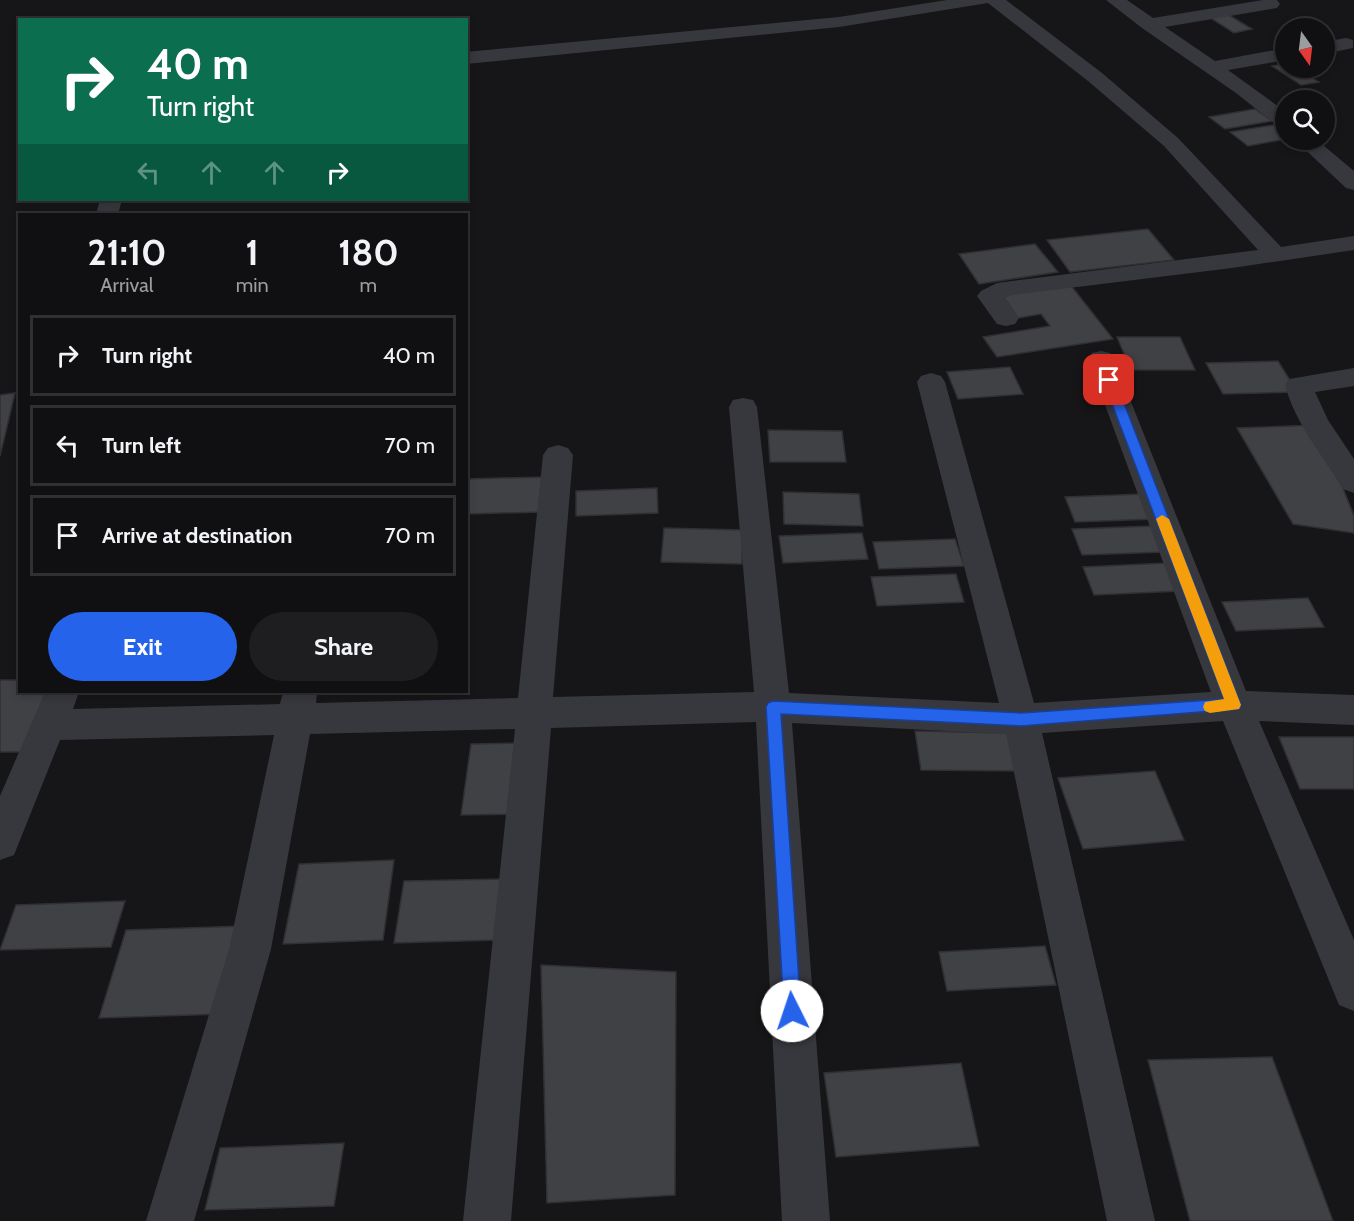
<!DOCTYPE html>
<html lang="en">
<head>
<meta charset="utf-8">
<style>
  :root { --surface:#101012; --page:#1e1e20; --text:#f1f3f6; --muted:#9c9d9f; --line:#303032; --accent:#2563eb }
  body { margin:0; font-family:Cabin,sans-serif; background:var(--page); color:var(--text); height:100vh; display:flex; flex-direction:column; font-size:22px; white-space:nowrap }
  * { box-sizing:border-box; margin:0 }
  p { font-size:20px; color:var(--muted) }
  .icon { flex:none; width:33px; height:33px; fill:none; stroke:currentColor; stroke-width:2; stroke-linecap:round; stroke-linejoin:round }
  .map { position:relative; flex:1; overflow:hidden }
  .details { position:absolute; left:18px; top:213px; width:450px; height:480px; display:flex; flex-direction:column; background:var(--surface); border-radius:0px; box-shadow:0 3px 9px #0003,0 0 0 2px var(--line) }
  .details>* { flex:none }
  .hud { position:absolute; left:18px; top:18px; width:450px; height:183px; border-radius:0px; box-shadow:0 3px 9px #0003,0 0 0 2px var(--line); background:#0b6e4f; color:#fff; overflow:hidden }
  .needle { width:39px; rotate:166deg }
  .fabs { position:absolute; left:1275px; top:18px; display:grid; gap:12px }
  .fabs a { display:grid; place-items:center; width:60px; height:60px; border-radius:50%; background:var(--surface); box-shadow:0 3px 9px #0003,0 0 0 2px var(--line); font-size:30px }
  .pin { position:absolute; display:grid; place-items:center; width:51px; height:51px; color:#fff; margin:-26px; border-radius:12px; box-shadow:0 3px 9px #0006 }
  .me { position:absolute; width:66px; margin:-33px; rotate:356deg; stroke-linejoin:round; filter:drop-shadow(0 0 4px #0008) }
  .turn { display:flex; align-items:center; gap:21px; height:126px; padding:0 30px; font-size:27px }
  .turn .icon { width:78px; height:78px; stroke-width:2.5 }
  .turn b { display:block; font-size:42px; line-height:51px }
  .lanes { display:flex; align-items:center; height:57px; padding:0 30px; background:#0003; justify-content:center; gap:30px; direction:ltr }
  .lanes .off { opacity:.35 }
  .eta { display:flex; justify-content:space-evenly; align-items:center; height:102px; text-align:center }
  .eta b { font-size:36px; font-weight:800; line-height:42px }
  .action { display:flex; gap:12px; margin-top:auto; padding:12px 30px }
  .action a { flex:1; height:69px; border-radius:36px; background:var(--accent); color:#fff; font-size:24px; font-weight:800; line-height:69px; text-align:center }
  .action a+a { background:var(--page); color:var(--text) }
  ul { padding:0; list-style:none }
  li { display:flex; align-items:center; gap:18px; height:81px; margin:0 12px 9px; padding:0 18px; border:3px solid var(--line); border-radius:0px }
  li div { flex:1 }
  li b { display:block; font-size:22px }
  li em { font-style:normal }
  .map>svg:first-child { display:block }
  .building { fill:#404145; stroke:#303034; stroke-width:1.5 }
  .lines { fill:none; stroke-linecap:round; stroke-linejoin:round }
  .minor { fill:#37383d; fill-rule:evenodd }
  .route { fill:#2563eb; stroke:#184099; stroke-width:1.5 }
  .slow { fill:#f59e0b }
</style>
</head>
<body>
<div class="map">
<svg width="1354" height="1221" viewBox="0 0 1354 1221">
  <rect width="100%" height="100%" fill="#161618"/>
  <path class="building" d="M1227,14l25,15 -18,4 -25,-16z
    M1286,64v4h10l23,14 -18,3 -29,-19z
    M1255,109l17,12 -47,8 -16,-12z
    M1274,125l12,8v6l-38,7 -18,-14z
    M1148,229l26,31 -104,12 -23,-32z
    M1035,244l23,28 -79,12 -20,-30z
    M1069,283l44,56 -116,18 -14,-20 67,-11 -9,-12 -23,4 -17,-25z
    M1117,337h63l15,33h-64z
    M1278,361l19,31 -74,2 -17,-31z
    M1010,367l13,27 -65,5 -11,-27z
    M15,393l-15,63v-61z
    M1318,425l36,91v17l-61,-9 -56,-96z
    M768,430l74,1 4,31h-76z
    M544,477l-3,35 -75,2v-35z
    M657,488l1,25 -82,3v-25z
    M783,492l76,2 4,32 -79,-2z
    M1144,494l11,25 -80,3 -10,-25z
    M1153,526l12,26 -83,3 -10,-26z
    M664,528l78,2v34l-81,-2z
    M862,533l6,26 -85,4 -4,-27z
    M955,539l9,27 -85,3 -6,-27z
    M1167,563l13,28 -86,4 -11,-28z
    M956,574l8,28 -87,4 -6,-29z
    M1308,598l16,29 -88,4 -14,-29z
    M0,680h20v12h37l-28,60h-29z
    M915,731l94,2 9,38 -97,-1z
    M1279,737h75v52h-54z
    M526,743l-6,71 -59,1 10,-71z
    M1155,771l29,69 -101,9 -25,-71z
    M394,860l-11,80 -100,4 16,-80z
    M502,879l-5,61 -103,3 10,-62z
    M125,901l-14,46 -111,3 16,-45z
    M243,926l-20,88 -124,4 27,-88z
    M1045,946l11,39 -109,6 -8,-39z
    M541,965l135,7 -1,223 -128,8z
    M1272,1057l61,164h-143l-42,-161z
    M961,1063l18,83 -143,11 -12,-84z
    M344,1143l-10,63 -129,4 15,-62z"/>
  <g class="lines">
    <path class="minor" d="M947,0h59l96,73 76,65 103,109 73,-11v14l-122,18 -220,27 -7,3 14,20 -4,6 -9,2 -9,-2 -20,-28 4,-5 16,-8 261,-33 -94,-104 -76,-65 -100,-78 -149,24 -373,37v-12l373,-35z
      M1106,0h21l26,18 110,-18h14l3,4 -3,4 -6,1 -106,18 50,34 71,-13v12l-58,10 58,42v17l-7,-2 -43,-34 -94,-65z
      M1346,38l7,2v8l-29,6v-12z
      M1295,140h22l37,31v19l-8,-2z
      M100,200h22l-4,14h-22z
      M1101,351l9,2 4,6 132,332 108,4v30l-95,-4 95,219v71l-15,-6 -116,-284 -181,12 113,488h-48l-101,-487 -214,-11 38,498h-48l-26,-499 -205,6 -40,493h-48l52,-492 -205,5 -39,215 -77,272h-48l83,-272 45,-214 -214,5 -46,115 -14,5v-64l45,-104h34l-6,17 207,-5 3,-12h34l-1,11 202,-5 25,-243 5,-7 10,-3 10,3 5,7 -20,242 201,-5 -25,-285 4,-7 10,-2 10,2 4,7 32,286 210,10 -82,-321 4,-6 10,-3 10,3 4,6 89,321 177,-11 -123,-333 4,-6z
      M1354,368v18l-39,6 13,28 26,39v34l-11,-4c-20,-33 -48,-66 -58,-104l4,-6z"/>
  </g>
  <path class="route" d="M1109,377l6,3 126,325 -2,4 -218,17 -240,-12 20,297 -2,6 -7,3 -6,-3 -2,-6 -18,-304 2,-4 5,-2 248,12 203,-14 -121,-319z"/>
  <path class="slow" d="M1162,515l7,4 72,186 -2,4 -29,4 -5,-2 -2,-4 2,-5 19,-3 -68,-180z"/>
</svg>
<div class="fabs">
<a><svg class="needle" viewBox="-14 -14 28 28"><path d="M0-13l5 13h-10z" fill="#e53935"/><path d="M0 13l5-13h-10z" fill="#9c9d9f"/></svg></a>
<a><svg class="icon" aria-label="search" viewBox="0 0 24 24"><circle cx="10" cy="10" r="6"/><path d="M15 15l6 6"/></svg></a>
</div>
<div class="pin" style="left:1109px;top:380px;background:#d93025"><svg class="icon" aria-label="arrive" viewBox="0 0 24 24"><path d="M6 21V4h12l-3 4 3 4H6"/></svg></div>
<svg class="me" style="left:792px;top:1011px" viewBox="-20 -20 40 40"><circle r="19" fill="#fff"/><path d="M0-13L10 11 0 6-10 11z" fill="#2563eb"/></svg>
<div class="hud">
<div class="turn"><svg class="icon" aria-label="right" viewBox="0 0 24 24"><path d="M7 20v-9h11M14 6l5 5-5 5"/></svg><div><b>40 m</b>Turn right</div></div>
<div class="lanes"><svg class="icon off" aria-label="left" viewBox="0 0 24 24"><path d="M17 20v-9H6M10 6l-5 5 5 5"/></svg><svg class="icon off" aria-label="ahead" viewBox="0 0 24 24"><path d="M12 20V5M6 11l6-6 6 6"/></svg><svg class="icon off" aria-label="ahead" viewBox="0 0 24 24"><path d="M12 20V5M6 11l6-6 6 6"/></svg><svg class="icon" aria-label="right" viewBox="0 0 24 24"><path d="M7 20v-9h11M14 6l5 5-5 5"/></svg></div>
</div>
<section class="details">
<div class="eta">
<div><b>21:10</b><p>Arrival</p></div>
<div><b>1</b><p>min</p></div>
<div><b>180</b><p>m</p></div>
</div>
<ul>
<li><svg class="icon" aria-label="right" viewBox="0 0 24 24"><path d="M7 20v-9h11M14 6l5 5-5 5"/></svg><div><b>Turn right</b></div><em>40 m</em></li>
<li><svg class="icon" aria-label="left" viewBox="0 0 24 24"><path d="M17 20v-9H6M10 6l-5 5 5 5"/></svg><div><b>Turn left</b></div><em>70 m</em></li>
<li><svg class="icon" aria-label="arrive" viewBox="0 0 24 24"><path d="M6 21V4h12l-3 4 3 4H6"/></svg><div><b>Arrive at destination</b></div><em>70 m</em></li>
</ul>
<div class="action"><a>Exit</a><a>Share</a></div>
</section>
</div>
</body>
</html>
